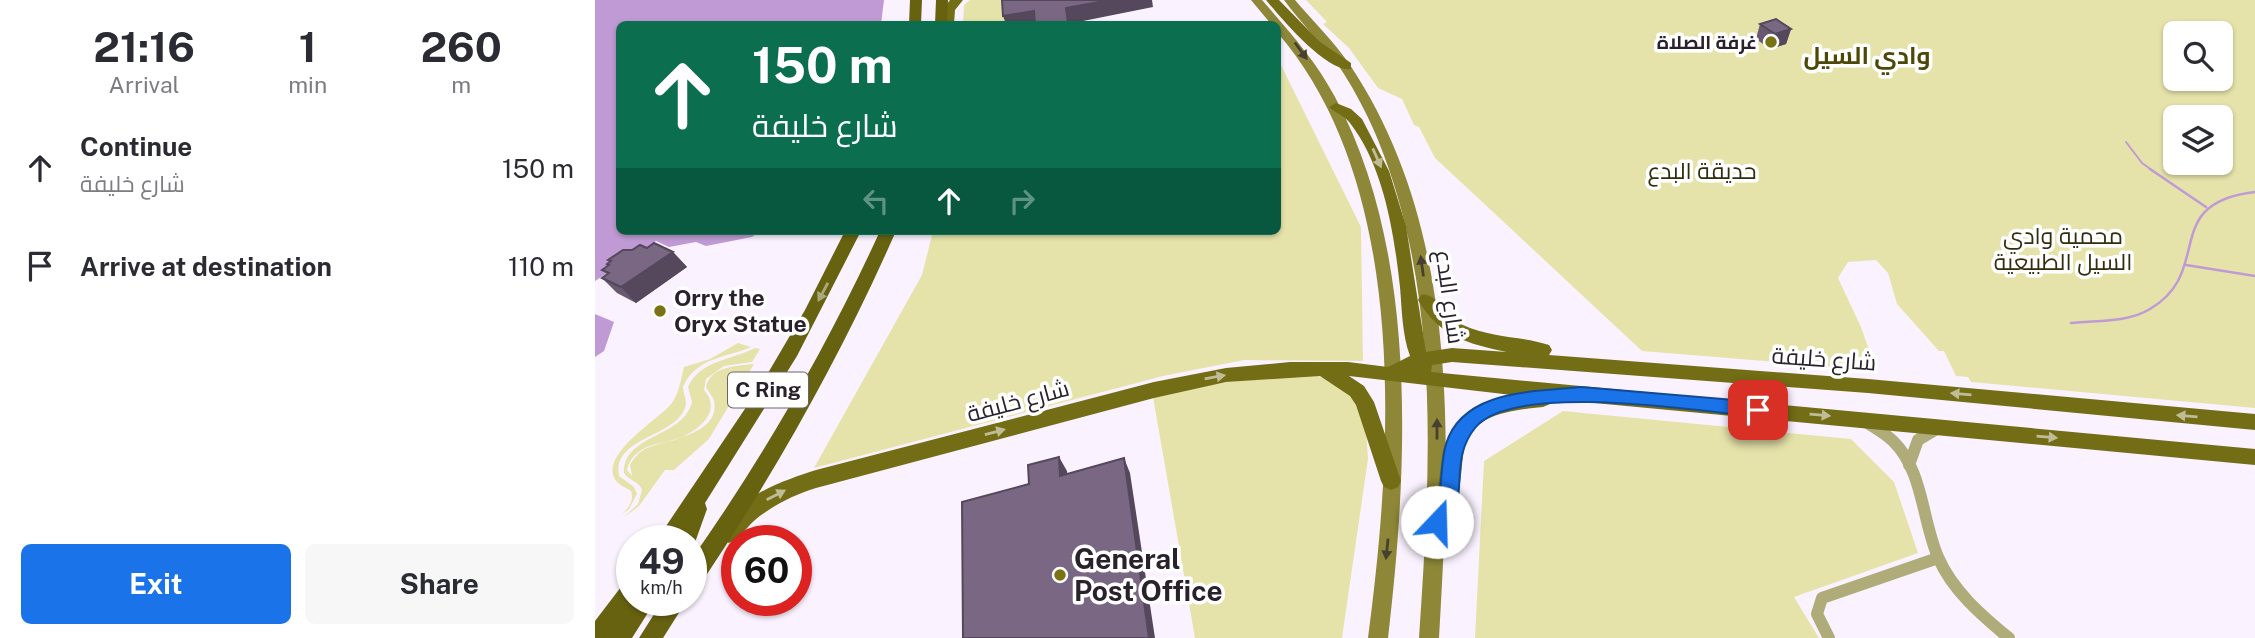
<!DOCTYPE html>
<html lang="en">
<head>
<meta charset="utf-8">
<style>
  :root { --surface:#fff; --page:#f7f7f7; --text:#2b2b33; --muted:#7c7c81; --accent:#1a73e8 }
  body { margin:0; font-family:"Public Sans",Cairo,sans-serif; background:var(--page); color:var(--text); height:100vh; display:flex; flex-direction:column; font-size:26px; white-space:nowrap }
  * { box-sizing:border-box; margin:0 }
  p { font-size:23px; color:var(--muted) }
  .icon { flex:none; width:38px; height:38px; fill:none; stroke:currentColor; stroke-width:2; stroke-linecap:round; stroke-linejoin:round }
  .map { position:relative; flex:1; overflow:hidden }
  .panel { display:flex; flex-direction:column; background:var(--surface); width:595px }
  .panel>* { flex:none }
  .top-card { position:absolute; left:21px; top:21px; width:665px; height:214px; border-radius:10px; box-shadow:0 2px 5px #0004; background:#0b6e4f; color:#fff; overflow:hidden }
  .fabs { position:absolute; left:1568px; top:21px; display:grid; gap:14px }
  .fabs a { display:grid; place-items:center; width:70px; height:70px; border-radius:10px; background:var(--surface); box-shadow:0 2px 5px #0004; font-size:35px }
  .speed { position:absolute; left:21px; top:525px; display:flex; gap:14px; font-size:35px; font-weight:700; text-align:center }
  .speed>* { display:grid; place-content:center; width:91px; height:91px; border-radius:50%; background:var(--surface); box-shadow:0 2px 5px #0004; line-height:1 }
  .speed small { font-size:18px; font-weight:400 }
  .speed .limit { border:10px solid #d22; background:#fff; color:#111 }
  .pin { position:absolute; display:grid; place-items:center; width:60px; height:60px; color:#fff; margin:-30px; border-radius:14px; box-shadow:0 4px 10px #0006 }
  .me { position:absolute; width:77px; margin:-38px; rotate:21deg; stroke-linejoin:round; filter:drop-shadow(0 0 5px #0008) }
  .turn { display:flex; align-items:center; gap:24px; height:147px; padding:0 21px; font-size:32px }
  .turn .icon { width:91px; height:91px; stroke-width:2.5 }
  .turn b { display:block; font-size:49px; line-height:60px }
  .lanes { display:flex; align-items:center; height:66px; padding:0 21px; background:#0003; justify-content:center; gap:35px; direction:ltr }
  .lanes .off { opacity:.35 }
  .eta { display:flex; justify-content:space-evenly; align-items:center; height:119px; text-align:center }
  .eta b { font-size:42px; font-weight:700; line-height:49px }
  .action { display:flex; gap:14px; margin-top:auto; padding:14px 21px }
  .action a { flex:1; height:80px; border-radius:10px; background:var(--accent); color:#fff; font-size:28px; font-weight:700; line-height:80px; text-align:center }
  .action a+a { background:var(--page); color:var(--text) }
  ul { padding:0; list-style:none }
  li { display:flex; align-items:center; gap:21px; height:98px; padding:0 21px }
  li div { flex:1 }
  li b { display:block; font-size:26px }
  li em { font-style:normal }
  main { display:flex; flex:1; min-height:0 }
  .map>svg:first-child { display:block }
  .green { fill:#e6e3aa; fill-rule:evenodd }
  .water { fill:#c09ad4 }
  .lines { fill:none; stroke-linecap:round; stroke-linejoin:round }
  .stream-far1 { stroke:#c09ad4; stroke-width:2 }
  .stream { stroke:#c09ad4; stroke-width:2.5 }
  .minor { stroke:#afac7a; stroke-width:12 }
  .secondary { fill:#8d8737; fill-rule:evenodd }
  .primary { fill:#736d16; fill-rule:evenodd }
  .trunk { fill:#676210; fill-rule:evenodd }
  .wall { fill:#685971 }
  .shaded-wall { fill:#55485c }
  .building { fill:#796783; stroke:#55485c; stroke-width:2 }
  .oneway { fill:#474030 }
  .oneway2 { fill:#c0bd96 }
  .oneway3 { fill:#aba97c }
  .route { fill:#1a73e8; stroke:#114b97; stroke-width:2 }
  .poi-dot { fill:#7a7315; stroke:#fff; stroke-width:2.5 }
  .labels { text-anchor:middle; stroke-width:7; stroke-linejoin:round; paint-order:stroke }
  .far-poi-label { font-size:19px; font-weight:bold; fill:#29222d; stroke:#fff; text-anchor:end }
  .shield { fill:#fff; stroke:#69646c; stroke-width:2 }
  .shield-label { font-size:21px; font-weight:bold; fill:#29222d }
  .park-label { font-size:23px; fill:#302e0e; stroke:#fff }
  .street-label { font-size:23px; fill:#29222d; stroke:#fff }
  .poi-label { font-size:23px; font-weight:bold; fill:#29222d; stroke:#fff; text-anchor:start }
  .far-district-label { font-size:24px; font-weight:bold; fill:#4d4807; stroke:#fff }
  .near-poi-label { font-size:28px; font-weight:bold; fill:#29222d; stroke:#fff; text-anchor:start }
</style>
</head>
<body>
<main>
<section class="panel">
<div class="eta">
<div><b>21:16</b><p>Arrival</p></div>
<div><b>1</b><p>min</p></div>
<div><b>260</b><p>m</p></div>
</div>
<ul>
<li><svg class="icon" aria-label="ahead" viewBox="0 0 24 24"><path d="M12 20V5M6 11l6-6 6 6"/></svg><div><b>Continue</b><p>شارع خليفة</p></div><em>150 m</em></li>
<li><svg class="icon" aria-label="arrive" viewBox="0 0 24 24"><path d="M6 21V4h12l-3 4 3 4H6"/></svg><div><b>Arrive at destination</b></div><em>110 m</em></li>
</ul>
<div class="action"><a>Exit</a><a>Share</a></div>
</section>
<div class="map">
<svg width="1660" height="638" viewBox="0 0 1660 638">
  <rect width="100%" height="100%" fill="#faf2ff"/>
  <path class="green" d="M375,0h88l-53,9 1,15h-43l1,-19z
    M711,0h949v408l-284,-26 -3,-5 -12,-1 -12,-25h-5l-42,-47 -9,-31 -12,-13 -28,2 -10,16 23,49 15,43 -234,-19 -207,-193 -16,-31 -5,-2 -12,-26 -24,-11 -29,-40 -26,-24 4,-2zM1580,33h46v46h-46zM1580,117h46v46h-46z
    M683,59l83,168 2,134 -119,-1 -81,16 -349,92 108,-193 11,-44h344z
    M143,343l13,4c-25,11 -55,10 -68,40 0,7 5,14 2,21 -11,30 -73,29 -66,68l15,11 3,7 -8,15 -12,9c9,-7 18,-15 14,-27 -4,-3 -10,-5 -14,-9 -22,-26 43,-63 55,-79 7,-10 9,-24 12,-36l26,-8z
    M160,348l5,1 -8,13 -28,4 -18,13 -2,11c20,22 -8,43 -29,50 -11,3 -21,3 -32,9 -8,5 -14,11 -16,21l5,6 -2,-11c4,-7 8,-12 15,-16 17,-9 76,-13 69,-48 -1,-5 -6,-9 -8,-14 5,-21 30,-21 48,-23l-45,75 -35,31h-9l-26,36 -16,12 15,-14 4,-14c-3,-9 -13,-9 -18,-17 -1,-39 59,-35 68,-71l-4,-15c12,-27 44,-27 67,-39z
    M717,374l30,10 23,31 3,44 -26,179h-147l-42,-241 65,-14z
    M968,411l288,28 43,43 24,71 -124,44 25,41h-344l9,-177z"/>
  <path class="water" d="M0,0h289l-3,24h-262v207h141l-8,6 -46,9 -10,-4 -27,5 -13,-6 -20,14 -25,4 -5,15 -11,7z
    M0,314l19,8 -10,29 -9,6z"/>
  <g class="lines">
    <path class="stream-far1" d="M1531,142l16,21 11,8"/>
    <path class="stream" d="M1555,169l56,38
      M1591,265l69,11
      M1476,323c25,-3 56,0 79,-14 65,-38 9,-106 105,-117"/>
    <path class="minor" d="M1271,422c9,6 19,11 27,19 30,29 29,79 45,116 14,33 43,58 71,81
      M1314,465l9,-25 20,-12
      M1234,638l-12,-24 5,-16 116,-40"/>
    <path class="secondary" d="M656,0h11c27,31 54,61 73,97 84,156 73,370 53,541h-20c25,-189 42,-452 -91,-606v-8h-6z
      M689,0h11c18,21 39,42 55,65 112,168 100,381 89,573h-20c11,-166 23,-340 -41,-498 -9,-23 -26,-55 -40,-75 -17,-22 -37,-42 -54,-65z"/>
    <path class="primary" d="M355,0h13l-8,10 -1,14h-12l1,-15z
      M671,0h13l41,42 31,21v6c-24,4 -70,-51 -85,-69z
      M741,103l15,6 11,10 27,52 17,55 20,126 26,-4 55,4c-39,-8 -68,-16 -89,-52l3,-5c14,-4 27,23 42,30 28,13 58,11 86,20l3,5 -3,5 319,24 387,35v16l-387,-37 -416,-31 -20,3 -1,7 824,77v16l-703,-66 -2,5 -7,3c-118,10 -58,57 -99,122l-7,2 -7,-2 -3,-7 9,-19 7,-53 9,-21 21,-21 39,-13 -163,-19 15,10 10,16 27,79 -3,6 -7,3 -7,-3 -3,-6 -25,-76 -6,-9 -30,-20 -94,6 -72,16 -338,90c-22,7 -43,17 -61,32 -9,8 -15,18 -26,23l-7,-3 -4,-7c17,-36 64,-52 98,-63l338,-88 72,-14 64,-6h58l40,5 22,-11c-8,-22 -8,-46 -10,-69 -6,-54 -16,-120 -50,-164 -6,-8 -15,-10 -21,-16z"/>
    <path class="trunk" d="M315,0h12l-1,24h-12z
      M341,0h12l-1,24h-12z
      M250,231h16l-64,125 -92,147 2,6 -14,39 -2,-7h-35l105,-156 44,-75z
      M285,231h16c-55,125 -121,242 -197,355l-8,3v-29c73,-104 136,-213 189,-329z
      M37,580v20h24l-24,38h-37v-17l29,-38z
      M68,600h24l-24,38h-24z"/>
  </g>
  <path class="wall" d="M1165,24l31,5 -5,15 -16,5 -14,-10z
    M52,248l26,4 14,15 -51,36 -19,-10 -15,-15 5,-4 -5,-4 6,-5 -1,-1 3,-2 -2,-2 24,-10z"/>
  <path class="shaded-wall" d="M515,0h42l1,7 -85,17 -2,-16z
    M439,11l5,13h-33l-3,-8z
    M1196,29l-5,15 -16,5 5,-15z
    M78,252l14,15 -51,36 -15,-16z
    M464,457l8,14 1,19 -8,-14z
    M529,458l6,15 25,165h-6z"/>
  <path class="building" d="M407,0h108l-44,8 2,16h-33l-1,-13 -31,5z
    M1181,19l15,10 -16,5 -15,-10z
    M59,243l19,9 -52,35 -19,-9 7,-5 -7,-3 7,-5 -2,-1 4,-3 -3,-1 15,-10h9l8,-5 7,3z
    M464,457l1,19 64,-18 25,180h-186l-1,-136 67,-18 -1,-19z"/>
  <defs><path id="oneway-solid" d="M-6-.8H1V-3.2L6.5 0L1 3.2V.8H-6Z" transform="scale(1.75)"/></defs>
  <g class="oneway">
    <use href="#oneway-solid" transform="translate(706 51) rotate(54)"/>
    <use href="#oneway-solid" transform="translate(827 266) rotate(-98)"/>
    <use href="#oneway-solid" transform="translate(842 429) rotate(-90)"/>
    <use href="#oneway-solid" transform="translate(792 549) rotate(96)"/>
  </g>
  <g class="oneway2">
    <use href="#oneway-solid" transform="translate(782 158) rotate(66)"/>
    <use href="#oneway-solid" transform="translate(620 377) rotate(-10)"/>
    <use href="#oneway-solid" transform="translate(1366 394) rotate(-175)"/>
    <use href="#oneway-solid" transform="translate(1225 415) rotate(5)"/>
    <use href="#oneway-solid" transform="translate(1592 416) rotate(-175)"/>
    <use href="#oneway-solid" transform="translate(400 432) rotate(-15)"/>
    <use href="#oneway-solid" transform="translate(1452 437) rotate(5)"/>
    <use href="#oneway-solid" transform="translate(181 495) rotate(-27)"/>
  </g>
  <use class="oneway3" href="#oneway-solid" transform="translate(228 292) rotate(118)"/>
  <path class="route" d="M986,387l177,15 7,2 2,6 -2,5 -7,2c-57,-6 -246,-36 -283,11 -18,22 -14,45 -17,71 -1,10 -9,20 -14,29l-7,2 -7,-2 -2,-6c3,-8 10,-16 11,-24 3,-18 2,-36 7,-54 17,-55 89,-52 135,-57z"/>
  <g class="poi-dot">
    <circle cx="1176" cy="42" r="7"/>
    <circle cx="65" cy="311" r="7"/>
    <circle cx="465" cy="575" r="7"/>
  </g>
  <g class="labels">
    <g class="far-poi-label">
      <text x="1162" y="49">غرفة الصلاة</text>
    </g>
    <rect class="shield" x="133" y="372.5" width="80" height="35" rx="5"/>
    <g class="shield-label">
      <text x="173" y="397">C Ring</text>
    </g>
    <g class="park-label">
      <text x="1107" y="179">حديقة البدع</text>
      <text x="1468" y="244">محمية وادي<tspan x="1468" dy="26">السيل الطبيعية</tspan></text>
    </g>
    <g class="street-label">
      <text transform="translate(855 297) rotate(82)" y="8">شارع البدع</text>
      <text transform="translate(1229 359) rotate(4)" y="8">شارع خليفة</text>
      <text transform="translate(423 401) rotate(-15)" y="8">شارع خليفة</text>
    </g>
    <g class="poi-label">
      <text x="79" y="306">Orry the<tspan x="79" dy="26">Oryx Statue</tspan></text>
    </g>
    <g class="far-district-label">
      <text x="1272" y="64">وادي السيل</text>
    </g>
    <g class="near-poi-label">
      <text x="479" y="569">General<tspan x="479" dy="32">Post Office</tspan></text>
    </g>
  </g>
</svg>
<div class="fabs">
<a><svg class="icon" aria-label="search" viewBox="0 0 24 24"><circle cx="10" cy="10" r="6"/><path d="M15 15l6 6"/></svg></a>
<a><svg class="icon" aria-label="layers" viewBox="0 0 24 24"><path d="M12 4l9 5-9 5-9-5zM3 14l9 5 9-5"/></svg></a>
</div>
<div class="speed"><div>49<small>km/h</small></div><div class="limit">60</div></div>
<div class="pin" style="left:1163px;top:410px;background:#d93025"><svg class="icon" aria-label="arrive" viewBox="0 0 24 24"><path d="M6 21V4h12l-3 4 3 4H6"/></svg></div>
<svg class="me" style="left:842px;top:522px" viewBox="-20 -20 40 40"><circle r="19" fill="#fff"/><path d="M0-13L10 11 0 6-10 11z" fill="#1a73e8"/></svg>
<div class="top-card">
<div class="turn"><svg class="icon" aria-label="ahead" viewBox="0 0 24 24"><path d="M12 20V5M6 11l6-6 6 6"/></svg><div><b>150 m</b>شارع خليفة</div></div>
<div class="lanes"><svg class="icon off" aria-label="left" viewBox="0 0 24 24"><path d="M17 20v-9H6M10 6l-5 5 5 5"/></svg><svg class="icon" aria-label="ahead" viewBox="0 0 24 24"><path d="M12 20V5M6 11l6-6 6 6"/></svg><svg class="icon off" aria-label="right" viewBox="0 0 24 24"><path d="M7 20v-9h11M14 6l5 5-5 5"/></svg></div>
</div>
</div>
</main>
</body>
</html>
